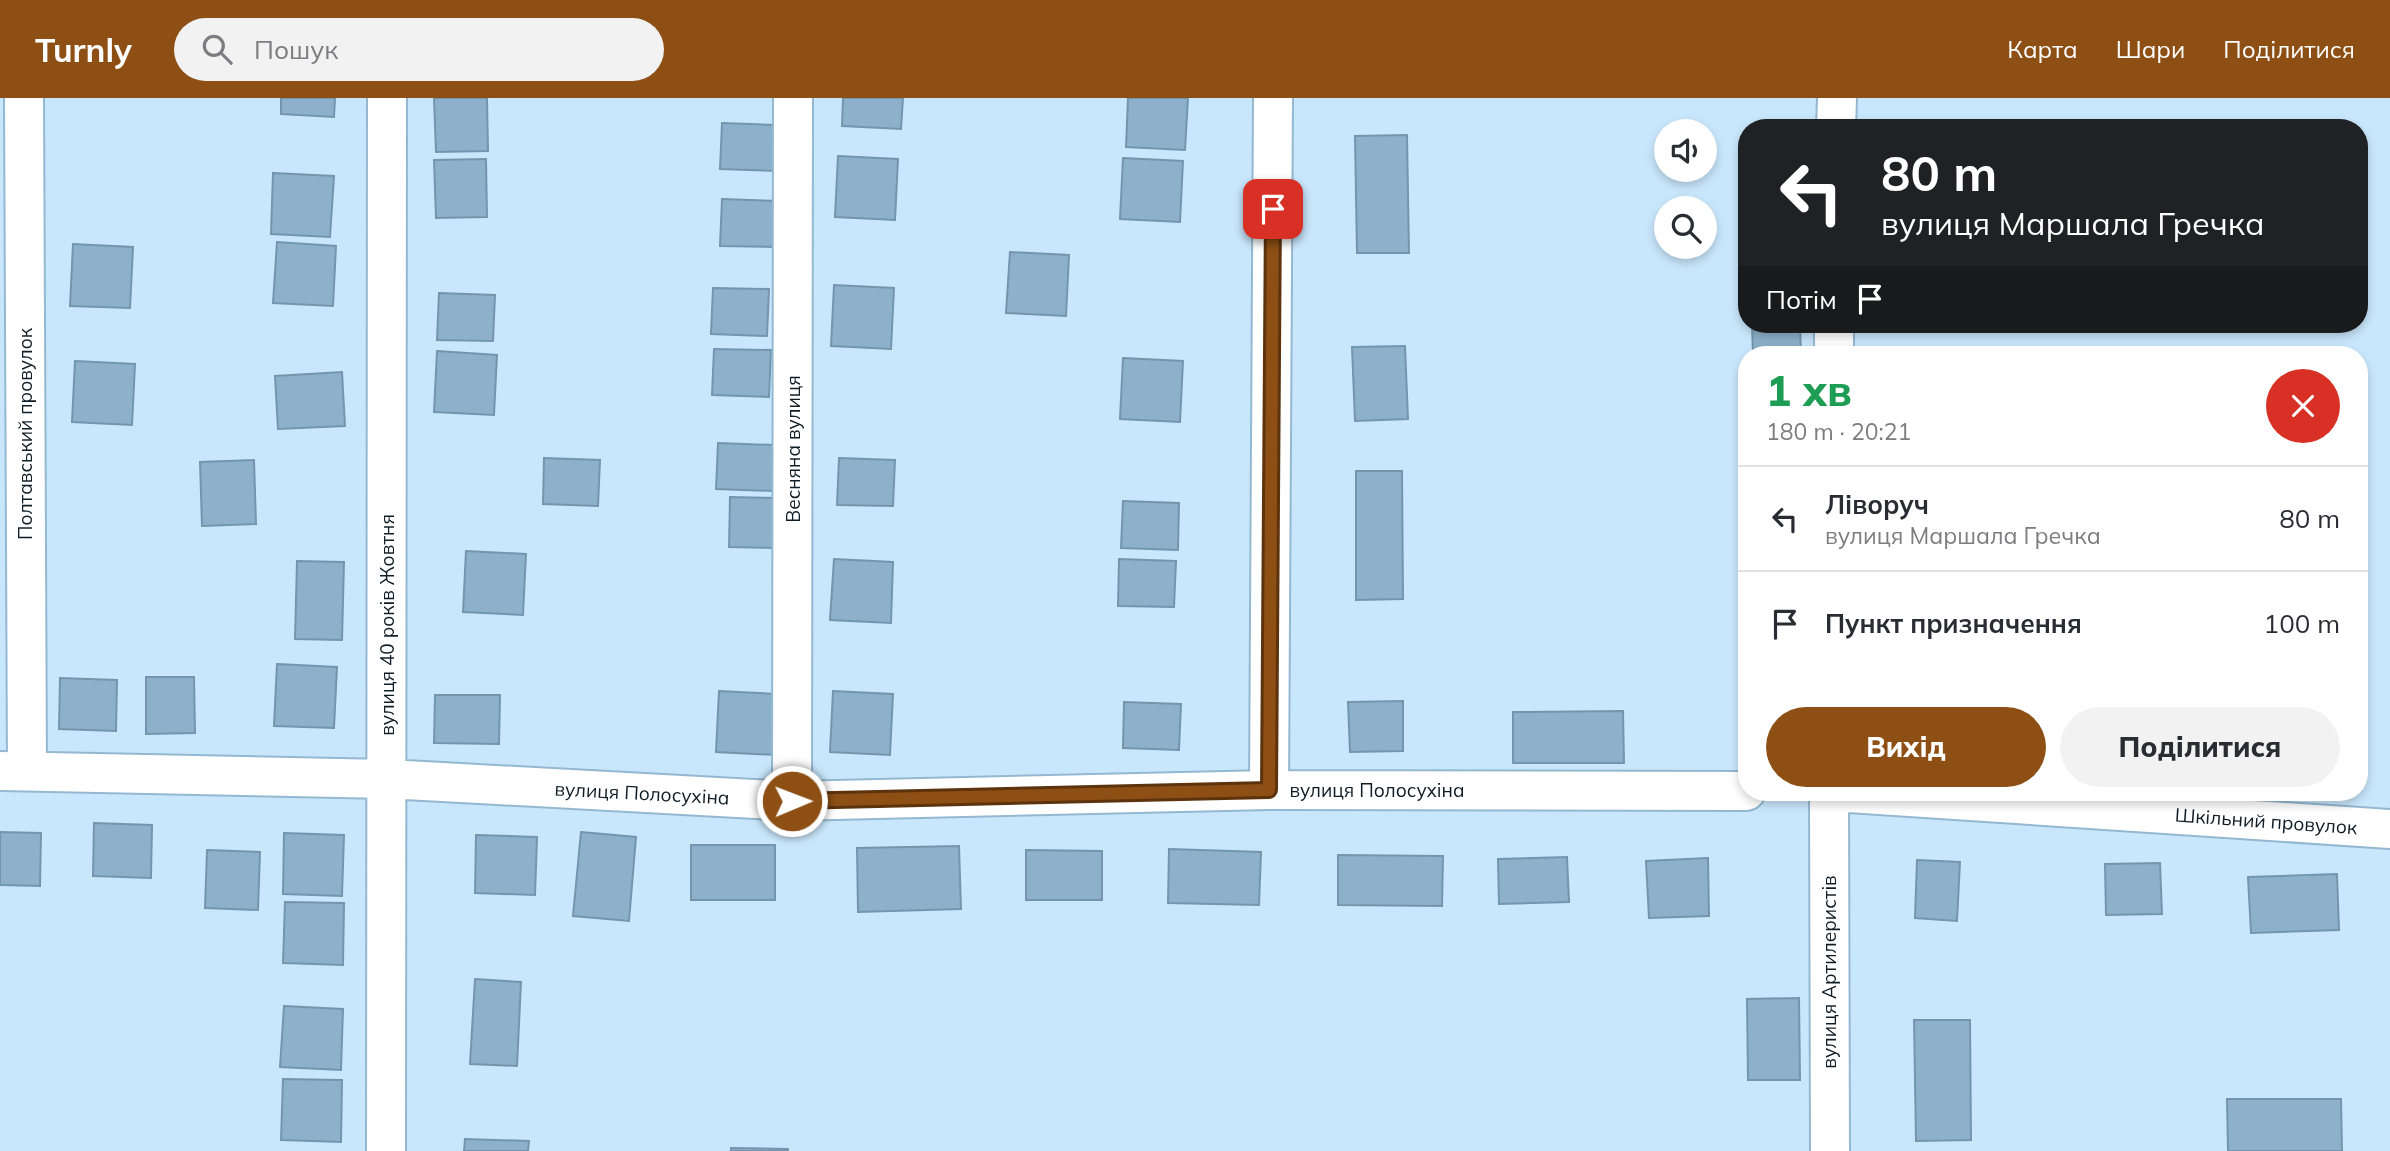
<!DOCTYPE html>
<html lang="uk">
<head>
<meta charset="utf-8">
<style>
  :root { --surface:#fff; --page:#f2f2f3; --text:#2b2b33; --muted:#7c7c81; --line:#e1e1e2; --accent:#8d4f14 }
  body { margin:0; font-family:Mulish,sans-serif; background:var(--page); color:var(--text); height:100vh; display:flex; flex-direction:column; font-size:26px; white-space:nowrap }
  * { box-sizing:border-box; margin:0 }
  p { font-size:23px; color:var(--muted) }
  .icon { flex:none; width:38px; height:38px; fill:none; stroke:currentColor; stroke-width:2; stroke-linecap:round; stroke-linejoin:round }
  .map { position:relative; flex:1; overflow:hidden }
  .panel { position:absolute; left:1738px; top:248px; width:630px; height:455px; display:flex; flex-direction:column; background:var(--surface); border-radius:28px; box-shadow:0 4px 10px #0003 }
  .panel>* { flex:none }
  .guide { position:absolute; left:1738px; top:21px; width:630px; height:214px; border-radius:28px; box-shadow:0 4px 10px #0003; background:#202124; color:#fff; overflow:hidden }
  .fabs { position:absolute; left:1654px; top:21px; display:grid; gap:14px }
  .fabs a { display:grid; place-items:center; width:63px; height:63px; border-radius:50%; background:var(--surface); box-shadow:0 4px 10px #0003; font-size:35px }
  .pin { position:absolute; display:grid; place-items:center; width:60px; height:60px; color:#fff; margin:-30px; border-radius:14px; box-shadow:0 4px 10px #0006 }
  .me { position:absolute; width:77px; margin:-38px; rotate:89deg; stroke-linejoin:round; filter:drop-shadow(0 0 5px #0008) }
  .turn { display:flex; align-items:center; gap:24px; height:147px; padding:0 28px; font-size:32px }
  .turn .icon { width:91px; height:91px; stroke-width:2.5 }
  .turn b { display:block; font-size:49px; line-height:60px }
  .then { display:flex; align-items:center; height:66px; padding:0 28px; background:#0003; gap:14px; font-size:26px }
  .round { display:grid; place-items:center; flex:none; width:74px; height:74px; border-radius:37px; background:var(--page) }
  .overview { display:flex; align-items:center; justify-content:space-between; height:119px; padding:0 28px }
  h1 { font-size:42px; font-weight:800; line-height:52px; color:#1e9e55 }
  .action { display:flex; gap:14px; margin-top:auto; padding:14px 28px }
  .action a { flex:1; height:80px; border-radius:42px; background:var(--accent); color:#fff; font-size:28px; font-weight:800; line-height:80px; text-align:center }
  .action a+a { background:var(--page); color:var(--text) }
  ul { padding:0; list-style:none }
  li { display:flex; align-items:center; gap:21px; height:105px; padding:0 28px; border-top:2px solid var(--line) }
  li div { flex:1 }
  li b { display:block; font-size:26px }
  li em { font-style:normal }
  header { display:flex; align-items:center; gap:42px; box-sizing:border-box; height:98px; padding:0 35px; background:var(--accent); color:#fff }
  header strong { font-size:33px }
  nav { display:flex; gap:38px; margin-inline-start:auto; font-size:24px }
  .search { width:490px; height:63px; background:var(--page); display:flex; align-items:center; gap:18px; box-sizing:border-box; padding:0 24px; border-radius:38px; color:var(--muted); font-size:26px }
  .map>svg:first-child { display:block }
  .building { fill:#8db1ca; stroke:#7396ae; stroke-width:2 }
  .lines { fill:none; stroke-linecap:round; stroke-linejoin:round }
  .minor-casing { stroke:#94b8d1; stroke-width:42 }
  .minor { stroke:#fff; stroke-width:38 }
  .route-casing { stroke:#5c330d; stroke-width:18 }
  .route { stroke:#8d4f14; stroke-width:12 }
  .labels { text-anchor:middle; stroke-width:7; stroke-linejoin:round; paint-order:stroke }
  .street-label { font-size:19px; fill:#0f1d26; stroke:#fff }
</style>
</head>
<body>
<header>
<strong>Turnly</strong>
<div class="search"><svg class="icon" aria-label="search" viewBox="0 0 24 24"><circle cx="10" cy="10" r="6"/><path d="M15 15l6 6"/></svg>Пошук</div>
<nav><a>Карта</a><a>Шари</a><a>Поділитися</a></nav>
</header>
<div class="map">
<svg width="2390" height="1053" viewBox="0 0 2390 1053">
  <rect width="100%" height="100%" fill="#c9e7fc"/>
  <path class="building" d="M281,0h54l-1,19 -53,-3z
    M434,0h53l1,53 -52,1z
    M843,0h60l-2,31 -59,-3z
    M1128,0h60l-3,52 -59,-3z
    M722,25l56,2 -1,46 -57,-2z
    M1407,37l2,118h-52l-2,-117z
    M1742,41h4v114h-4z
    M838,58l60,3 -3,61 -60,-3z
    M1123,60l60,3 -3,61 -60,-3z
    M486,61l1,58 -51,1 -2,-58z
    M273,75l61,3 -4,61 -59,-3z
    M722,101l56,2 -2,46 -56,-1z
    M277,144l59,4 -3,60 -60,-3z
    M73,146l60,3 -3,61 -60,-2z
    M1010,154l59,3 -3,61 -60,-3z
    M834,187l60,3 -3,61 -60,-3z
    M713,190l56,1 -2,47 -56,-2z
    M439,195l56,2 -2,46 -56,-1z
    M1752,226h48l1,31h-48z
    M1405,248l3,73 -53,2 -3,-74z
    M714,251l57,1 -2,47 -57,-2z
    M437,253l60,4 -3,60 -60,-3z
    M1123,260l60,3 -3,61 -60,-3z
    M75,263l60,3 -3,61 -60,-3z
    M342,274l3,54 -67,3 -3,-53z
    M718,345l56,2 -1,46 -57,-2z
    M544,360l56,2 -2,46 -55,-2z
    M839,360l56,2 -2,46 -56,-1z
    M254,362l2,64 -54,2 -2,-64z
    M1356,373h46l1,128 -47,1z
    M730,399l46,1 -2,50 -45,-1z
    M1123,403l56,2 -1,47 -57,-2z
    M466,453l60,3 -3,61 -60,-3z
    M834,461l59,3 -2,61 -61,-3z
    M1119,461l57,2 -2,46 -56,-1z
    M297,463l47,1 -2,78 -47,-1z
    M277,566l60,3 -3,61 -60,-2z
    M146,579h48l1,56 -49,1z
    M60,580l57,2 -1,51 -57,-2z
    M719,593l60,3 -3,61 -60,-3z
    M833,593l60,3 -3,61 -60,-3z
    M435,597h65l-1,49 -65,-1z
    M1403,603v50l-53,1 -2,-50z
    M1124,604l57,2 -2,46 -56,-2z
    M1623,613l1,52h-111v-51z
    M94,725l58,2 -1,53 -58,-2z
    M0,734l41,1 -1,53 -40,-1z
    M581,734l55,5 -7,84 -56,-5z
    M284,735l60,2 -2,61 -59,-2z
    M476,737l61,2 -2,58 -60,-2z
    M691,747h84v55h-84z
    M959,748l2,63 -103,3 -1,-64z
    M1169,751l92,3 -2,53 -91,-2z
    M207,752l53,2 -2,58 -53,-2z
    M1026,752l76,1v49h-76z
    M1338,757l105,1 -1,50 -104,-1z
    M1567,759l2,45 -70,2 -1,-45z
    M1708,760l1,58 -60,2 -3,-57z
    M1917,762l43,2 -3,59 -42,-3z
    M2160,765l2,51 -56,1 -1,-51z
    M2337,776l2,56 -88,3 -3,-56z
    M285,804l59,1 -1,62 -60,-2z
    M475,881l46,3 -4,84 -47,-2z
    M1799,900l1,82h-52l-1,-81z
    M284,908l59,3 -2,61 -61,-3z
    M1914,922h56l1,120 -55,1z
    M283,981l59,1 -1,62 -60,-2z
    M2227,1001h114l1,52h-114z
    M465,1041l64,2 -1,10h-64z
    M731,1050l57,1v2h-57z"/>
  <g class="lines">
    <defs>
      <path id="minor" d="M24,0l3,673
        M1836,30l1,-30
        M1834,257v-31
        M0,673l387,8 405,22 477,-11 477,1
        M1269,692l4,-692
        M1829,695l1,358
        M1849,695l541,36
        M792,703l1,-703
        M386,1053l1,-1053"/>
    </defs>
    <use href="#minor" class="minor-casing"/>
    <use href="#minor" class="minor"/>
  </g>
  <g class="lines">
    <defs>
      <path id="route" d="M792,703l477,-11 4,-581"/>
    </defs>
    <use href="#route" class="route-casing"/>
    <use href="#route" class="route"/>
  </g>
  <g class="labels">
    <g class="street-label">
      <text transform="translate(25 336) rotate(-90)" y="7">Полтавський провулок</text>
      <text transform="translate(793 351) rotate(-90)" y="7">Весняна вулиця</text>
      <text transform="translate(387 527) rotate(-90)" y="7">вулиця 40 років Жовтня</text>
      <text x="1377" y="699">вулиця Полосухіна</text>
      <text transform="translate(642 695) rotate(3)" y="7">вулиця Полосухіна</text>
      <text transform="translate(2266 723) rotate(4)" y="7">Шкільний провулок</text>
      <text transform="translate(1829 874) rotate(-90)" y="7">вулиця Артилеристів</text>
    </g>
  </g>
</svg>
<div class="fabs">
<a><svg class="icon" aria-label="sound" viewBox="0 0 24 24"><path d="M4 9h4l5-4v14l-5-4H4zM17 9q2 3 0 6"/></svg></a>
<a><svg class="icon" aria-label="search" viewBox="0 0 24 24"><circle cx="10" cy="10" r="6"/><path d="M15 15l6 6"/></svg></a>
</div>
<div class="pin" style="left:1273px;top:111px;background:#d93025"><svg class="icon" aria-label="arrive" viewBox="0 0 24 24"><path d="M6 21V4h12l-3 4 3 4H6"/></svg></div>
<svg class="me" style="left:792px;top:703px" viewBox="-20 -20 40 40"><circle r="17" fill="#8d4f14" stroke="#fff" stroke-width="3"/><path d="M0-11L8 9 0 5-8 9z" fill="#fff"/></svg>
<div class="guide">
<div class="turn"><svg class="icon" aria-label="left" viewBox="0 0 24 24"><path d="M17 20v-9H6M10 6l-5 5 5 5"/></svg><div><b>80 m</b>вулиця Маршала Гречка</div></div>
<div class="then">Потім<svg class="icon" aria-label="arrive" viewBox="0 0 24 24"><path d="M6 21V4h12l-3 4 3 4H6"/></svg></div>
</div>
<section class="panel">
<div class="overview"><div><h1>1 хв</h1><p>180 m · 20:21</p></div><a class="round" style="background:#d93025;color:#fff"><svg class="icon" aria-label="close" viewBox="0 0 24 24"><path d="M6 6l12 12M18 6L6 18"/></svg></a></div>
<ul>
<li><svg class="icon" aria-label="left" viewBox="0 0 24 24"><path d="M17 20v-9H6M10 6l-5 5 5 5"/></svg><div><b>Ліворуч</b><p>вулиця Маршала Гречка</p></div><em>80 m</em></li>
<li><svg class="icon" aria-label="arrive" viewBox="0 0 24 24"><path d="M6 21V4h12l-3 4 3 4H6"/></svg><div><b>Пункт призначення</b></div><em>100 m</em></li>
</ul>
<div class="action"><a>Вихід</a><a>Поділитися</a></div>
</section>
</div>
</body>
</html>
